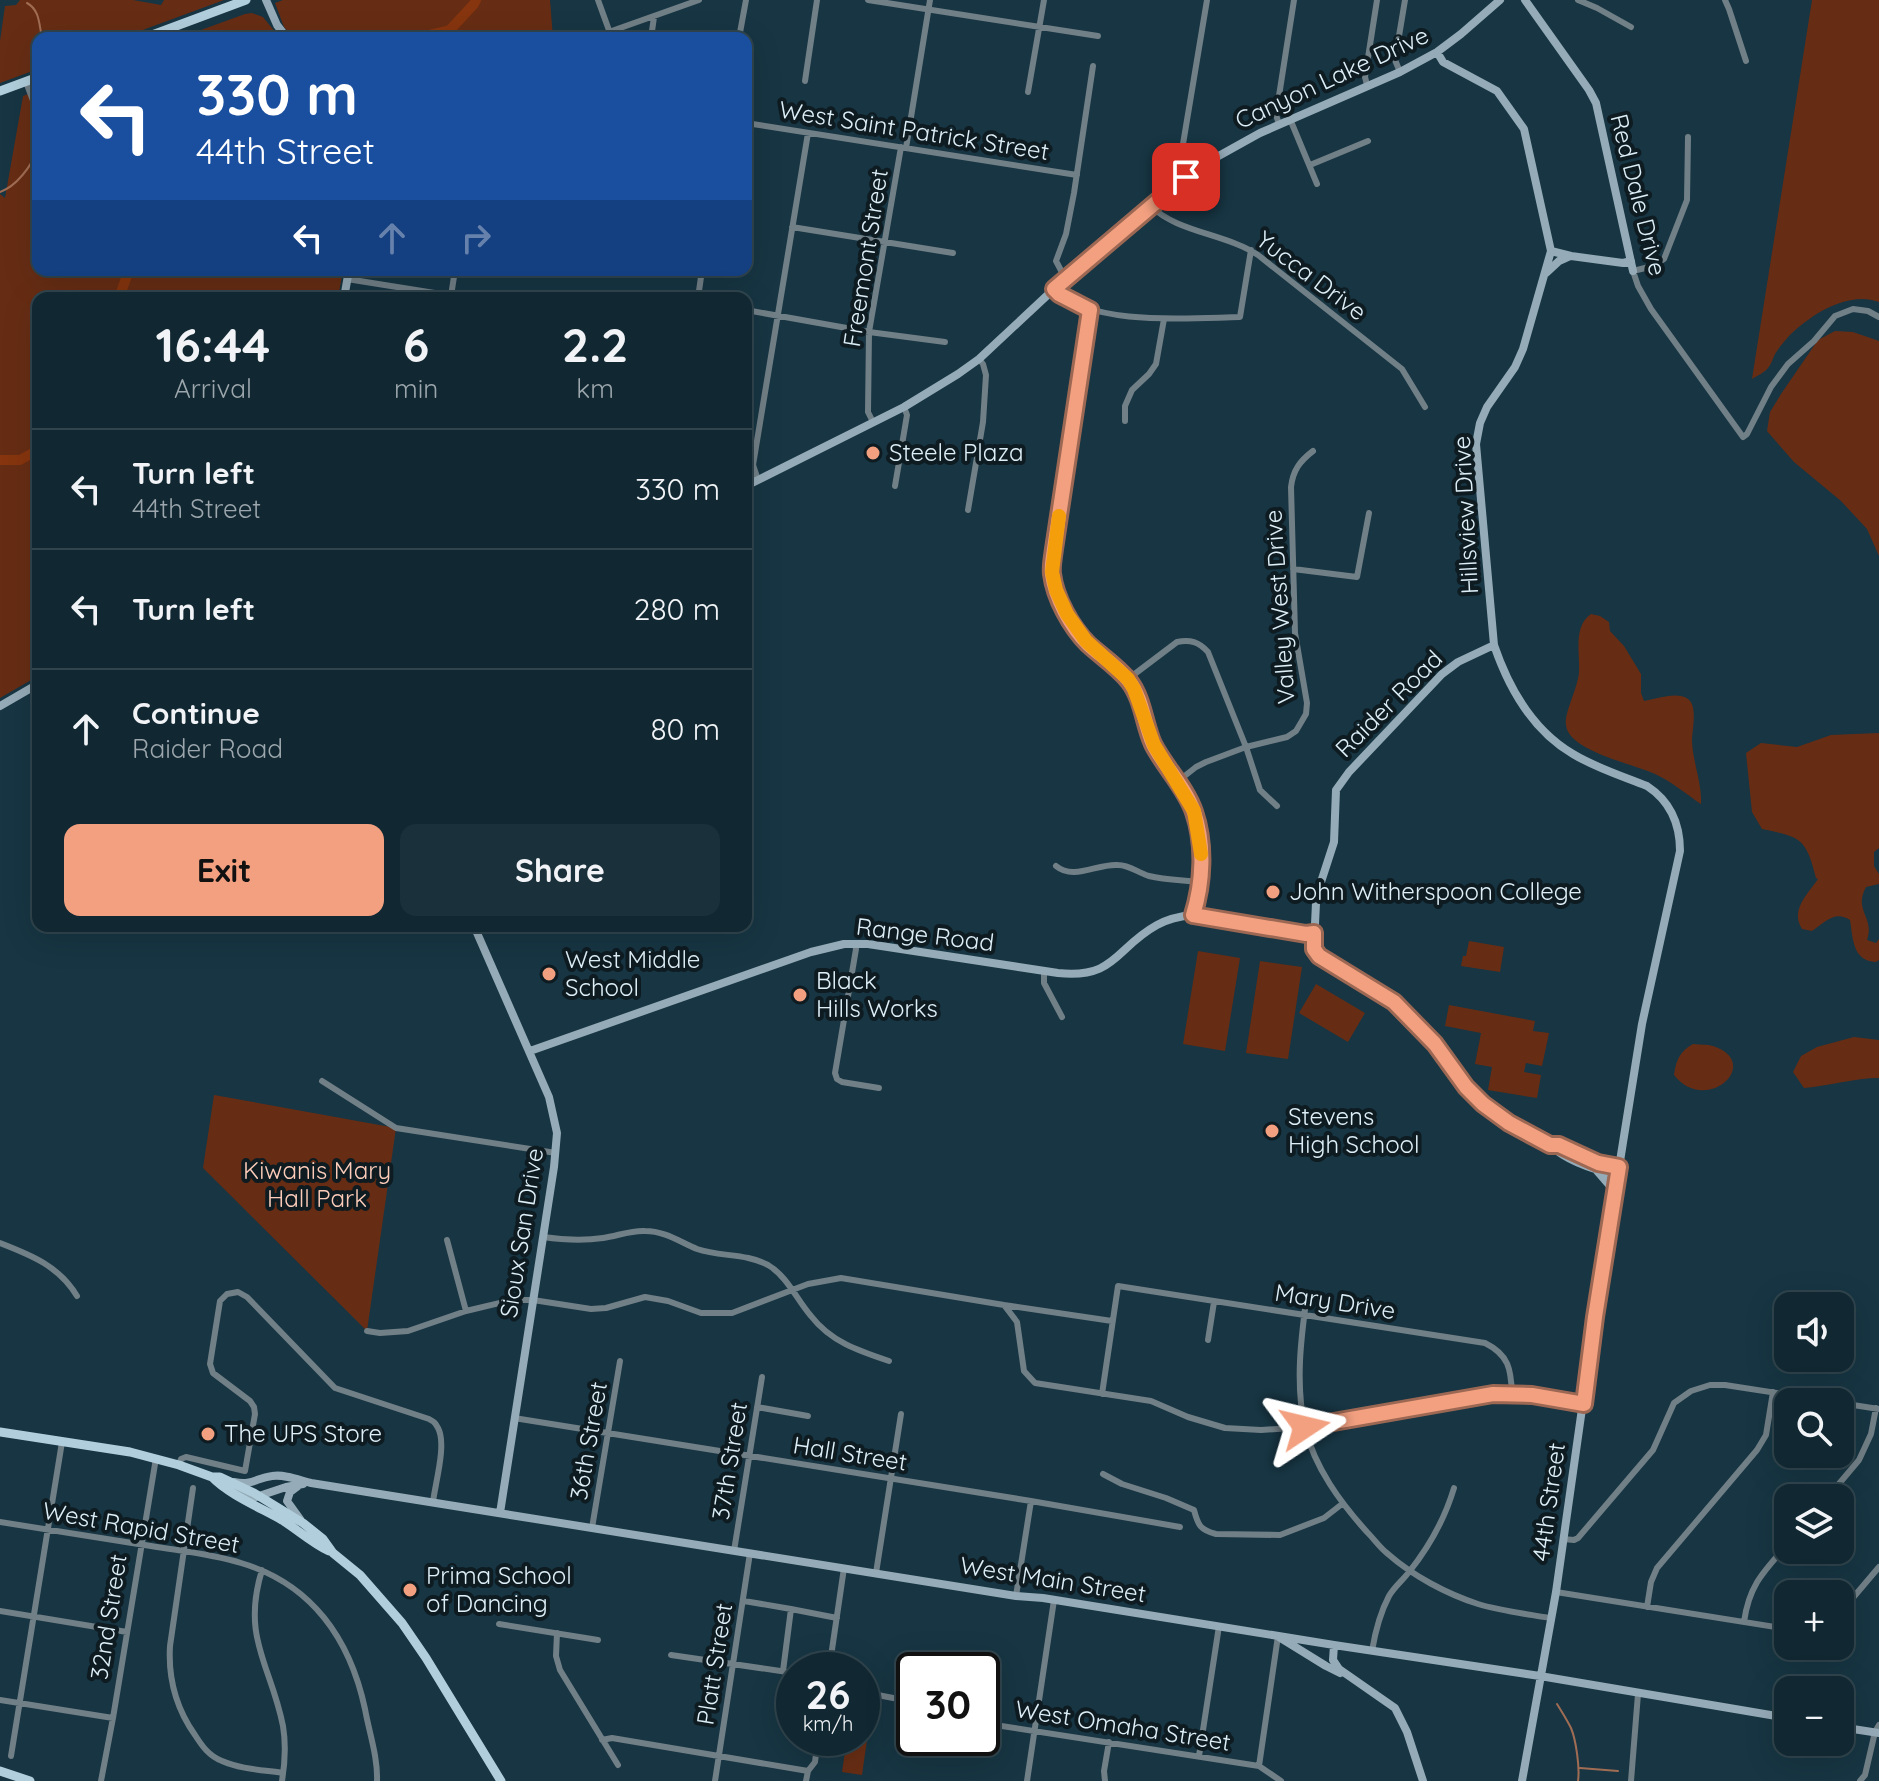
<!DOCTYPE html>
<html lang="en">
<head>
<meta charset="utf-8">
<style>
  :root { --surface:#112832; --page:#1a303a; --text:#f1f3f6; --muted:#9ca6ac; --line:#30444d; --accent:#f2a080 }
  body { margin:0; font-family:Quicksand,sans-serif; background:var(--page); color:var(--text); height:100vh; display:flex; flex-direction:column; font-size:30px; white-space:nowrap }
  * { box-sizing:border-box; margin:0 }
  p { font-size:26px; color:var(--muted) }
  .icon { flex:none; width:44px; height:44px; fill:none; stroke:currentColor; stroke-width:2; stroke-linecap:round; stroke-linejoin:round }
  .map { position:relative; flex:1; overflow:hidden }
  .sheet { position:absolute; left:32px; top:292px; width:720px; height:640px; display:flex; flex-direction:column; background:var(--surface); border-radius:16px; box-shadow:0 8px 32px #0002,0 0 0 2px var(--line) }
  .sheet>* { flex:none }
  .hud { position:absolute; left:32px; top:32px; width:720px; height:244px; border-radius:16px; box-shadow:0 8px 32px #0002,0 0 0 2px var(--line); background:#1a4fa0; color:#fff; overflow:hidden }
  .buttons { position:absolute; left:1774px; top:1292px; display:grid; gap:16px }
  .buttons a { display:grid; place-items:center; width:80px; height:80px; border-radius:16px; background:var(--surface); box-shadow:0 8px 32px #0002,0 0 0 2px var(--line); font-size:40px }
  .speed { position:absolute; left:776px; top:1652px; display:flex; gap:16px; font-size:40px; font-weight:700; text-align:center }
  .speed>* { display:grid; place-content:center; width:104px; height:104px; border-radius:50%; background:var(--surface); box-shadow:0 8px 32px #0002,0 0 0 2px var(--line); line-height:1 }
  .speed small { font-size:20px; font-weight:400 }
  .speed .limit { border:4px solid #111; border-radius:12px; background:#fff; color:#111 }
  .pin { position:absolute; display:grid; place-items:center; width:68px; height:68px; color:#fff; margin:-34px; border-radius:16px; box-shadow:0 4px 12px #0006 }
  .me { position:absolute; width:88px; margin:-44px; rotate:80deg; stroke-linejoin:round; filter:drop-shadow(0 0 6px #0008) }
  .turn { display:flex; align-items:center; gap:28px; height:168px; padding:0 32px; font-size:36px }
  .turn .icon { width:104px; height:104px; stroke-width:2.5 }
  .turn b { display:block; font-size:56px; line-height:68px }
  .lanes { display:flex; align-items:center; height:76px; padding:0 32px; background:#0003; justify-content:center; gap:40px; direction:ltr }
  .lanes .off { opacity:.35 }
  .eta { display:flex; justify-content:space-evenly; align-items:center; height:136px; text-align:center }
  .eta b { font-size:48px; font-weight:700; line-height:56px }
  .primary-button { display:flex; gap:16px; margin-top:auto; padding:16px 32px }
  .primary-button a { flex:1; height:92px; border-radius:16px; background:var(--accent); color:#111; font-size:32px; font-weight:700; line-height:92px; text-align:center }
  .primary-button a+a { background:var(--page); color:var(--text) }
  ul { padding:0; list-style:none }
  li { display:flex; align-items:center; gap:24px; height:120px; padding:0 32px; border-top:2px solid var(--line) }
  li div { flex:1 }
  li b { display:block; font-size:30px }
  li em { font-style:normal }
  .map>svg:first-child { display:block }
  .green { fill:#672d14 }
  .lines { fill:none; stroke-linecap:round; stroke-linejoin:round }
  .stream { stroke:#a06d54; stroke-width:2 }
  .river { stroke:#86350e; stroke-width:10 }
  .street { stroke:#717f86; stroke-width:6 }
  .secondary { stroke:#95abb7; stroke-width:8 }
  .primary { stroke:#b1cedc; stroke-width:9 }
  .route-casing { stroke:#9d6853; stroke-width:20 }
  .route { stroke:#f2a080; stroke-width:14 }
  .slow { stroke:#f59e0b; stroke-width:14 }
  .poi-dot { fill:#f2a080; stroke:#0e1b21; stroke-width:3 }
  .labels { text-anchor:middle; stroke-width:8; stroke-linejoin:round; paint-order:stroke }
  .street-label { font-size:24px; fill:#deeff8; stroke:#0e1b21 }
  .poi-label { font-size:24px; fill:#deeff8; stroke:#0e1b21; text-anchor:start }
  .park-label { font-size:24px; fill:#fcccb9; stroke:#0e1b21 }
</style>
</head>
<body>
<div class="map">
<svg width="1879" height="1781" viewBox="0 0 1879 1781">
  <rect width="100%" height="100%" fill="#173543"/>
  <path class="green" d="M20,0h113l28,5 3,-5h60l-103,38h-83v31l-38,14v-42l5,-35 11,-1z
    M283,0h267l3,38h-259l-10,-11 -9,-24z
    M1812,0h67v302c-31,-12 -69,13 -90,34 -4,5 -9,10 -12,15 -4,5 -5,13 -9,17 -3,4 -11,8 -16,11z
    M252,13l11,4 17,21h-101l66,-24z
    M38,90v180h305l-5,28h-300v378l-38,22v-504l5,4 18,-102z
    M1835,331l18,1 26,9v215l-12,-27 -26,-28 -47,-39 -27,-31 3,-19 11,-18 37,-54z
    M1591,614l9,2 9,6 1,9 14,15 17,28v19l3,8c12,-2 33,-10 44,-2 10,7 4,31 4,42 1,22 10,42 9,63 -15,-10 -30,-23 -46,-30 -21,-10 -87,-23 -89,-49 -2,-12 12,-37 13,-53 1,-19 -6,-46 12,-58z
    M1879,733v115l-5,4v14l5,8v10l-13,3c-13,24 9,30 1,53l9,3 3,-4v21l-3,2c-23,-1 -23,-22 -26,-42 -15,-10 -25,2 -38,11l-10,-2c-12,-19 5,-34 16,-50l-2,-1c-10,-40 -15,-41 -54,-49l-10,-17 -6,-59 15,-10 36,4 34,-12z
    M1469,941l35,6 -4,25 -39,-6 2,-10h3z
    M1198,951l42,7 -15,93 -42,-7z
    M1260,961l42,6 -14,92 -42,-6z
    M1316,984l49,29 -17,29 -49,-29z
    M1449,1005l86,16 -2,10 16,2 -7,33 -16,-3 -2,9 17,3 -4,23 -49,-8 4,-23 -17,-3 6,-31 -36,-7z
    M1854,1037l25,3v38c-25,0 -50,8 -75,10l-11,-16 8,-16 16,-9z
    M1693,1044c6,1 14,0 20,2 51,17 -7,70 -39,29 2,-15 6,-24 19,-31z
    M214,1095l182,33 -29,203 -164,-163z
    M847,1738l20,2 -5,35 -20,-3z"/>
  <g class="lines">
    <path class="stream" d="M27,3c13,7 12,22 15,35
      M0,192c17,-6 31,-26 38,-42
      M1557,1704c5,8 10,16 14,24 5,12 9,40 7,53
      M1580,1768l38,3"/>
    <path class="river" d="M416,38l34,-8 24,-26 2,-4
      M119,298l10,-28
      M0,460h20l18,-10"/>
    <path class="street" d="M598,0l12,33
      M868,0l230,36
      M1578,0l19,8 34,19
      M1725,0l4,9 17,52
      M592,38l107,-38
      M651,38l3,-21
      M739,38l7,-38
      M1400,72l-5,-12 10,-60
      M805,81l12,-81
      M26,82l12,32
      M1367,85l-2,-8 12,-77
      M1028,92l16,-92
      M1290,119l27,65
      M746,123l331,52
      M1279,124l-3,-9 18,-115
      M1688,137l-1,63 -23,59 -11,7 -20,5 5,15 13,23 92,128 4,-3 24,-47 17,-23 26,-23 21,-25 18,-7 15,2 11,6
      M906,148l24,-148
      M1310,165l58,-24
      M1186,177l-6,-15 27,-162
      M1151,206c25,26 76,28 107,49l144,114 23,38
      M792,227l161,26
      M1065,278l-9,-17 10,-27 8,-41 19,-127
      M347,279l119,19
      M1054,289c38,38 135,29 186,28l11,-67
      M451,296l4,-26
      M698,298l4,-28
      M746,310l123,22 76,10
      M1090,310l-36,239c-1,8 -3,17 -2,25 3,24 19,53 36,70 13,12 30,23 41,37 14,17 14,43 24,63 11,22 33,45 41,68 11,32 9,72 -1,103
      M1125,421v-15l7,-16 17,-16 7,-10 8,-45
      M873,422l-5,-10 1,-80 32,-185
      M758,480l-5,-15 55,-332
      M895,486l12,-71 -3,-8
      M968,510l15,-88 3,-47 -3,-11 -4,-5
      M1293,569l64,8 12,-64
      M1128,679l49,-37c13,-3 22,0 31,10l38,95 14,43 17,16
      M1177,782l19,-15 10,-5 40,-15 41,-10 9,-6 10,-17 1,-11 -12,-70 -4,-146c2,-17 9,-26 22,-36
      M1056,866c18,15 42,-3 62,-1 12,0 20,8 31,11 16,4 34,4 51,6
      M855,944l1,5 -21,124 2,6 5,3 37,6
      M1044,971v12l18,34
      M322,1081l74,47 160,25
      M543,1237c21,3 39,4 60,1 14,-2 29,-8 42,-7 20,0 35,11 52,18 23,8 49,4 71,16 19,11 29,35 43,51 20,26 48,35 78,45
      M447,1240l19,71
      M0,1243c31,12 59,23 77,53
      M1307,1294c-6,44 -12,90 -2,134 10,40 35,74 62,104 7,7 13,16 21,22 25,22 59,40 90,50 23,7 49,10 72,14
      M1004,1305l108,16
      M367,1331l13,2 28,-2 58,-20 46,-11h21l58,9 15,-1 39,-11 23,4 33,12h31l76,-29 33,-6 163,27 13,17 7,49 11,12 116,18 37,16 37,11 36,2 44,-3 188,-33 39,1 52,9
      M1208,1340l6,-38
      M1102,1394l16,-108 367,57c24,12 26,26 27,51
      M1840,1403l39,6
      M757,1407l51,9
      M514,1418l517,83 149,26
      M179,1465l2,-6 5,-2 59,14 10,-57 -1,-7 -4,-6 -37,-28 -3,-9 10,-63 7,-7 11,-2 9,5 88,91 94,31c5,3 6,3 9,9 9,16 -3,56 -5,74
      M1103,1474l19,10 44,14 28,12c4,15 6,20 22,24l64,1 44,-17 18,-14
      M193,1488l-23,158c-2,33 6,62 25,89 7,11 14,21 27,26 18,8 41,9 61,12
      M1827,1498l32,-38 12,-26 5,-26
      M0,1522c50,8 101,16 151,24 30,5 61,8 90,17 71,21 109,76 124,146 4,23 13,48 12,72
      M592,1528l28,-167
      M1563,1539l11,1 4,-2 75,-88 21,-47 17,-12 19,-6h15l111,17
      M734,1551l28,-174
      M262,1570c-21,68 9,95 21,156 3,18 2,37 -1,55
      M876,1573l25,-159
      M1556,1592l232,37
      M1016,1596l15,-95
      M744,1601l47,8 -8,62
      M1647,1607l4,-25 6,-14 100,-118 9,-15 7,-43
      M791,1609l46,9
      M0,1611l127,21
      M1840,1613l39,-46
      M1744,1622c5,-37 20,-51 44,-78
      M499,1624l99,16
      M557,1633l-1,23 4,14 58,95
      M1372,1651c3,-18 8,-38 17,-55 5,-9 14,-16 20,-24 20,-25 36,-54 45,-84
      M671,1655l123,18
      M829,1670l15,-102
      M862,1692l52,10
      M0,1700l113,18
      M982,1723l277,43 22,15
      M602,1740l10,-2 196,33
      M11,1756l51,-314
      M1199,1756l20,-130
      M1259,1766l19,-130
      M101,1781l12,-63 43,-260
      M715,1781l35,-228
      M806,1781l2,-10 7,-9 3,-24
      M1027,1781l27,-181
      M1105,1781l-1,-10 5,-29
      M1631,1781l7,-87
      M1860,1781l5,-6 10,-43 4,-7"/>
    <path class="secondary" d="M266,0l11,25 10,13
      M1525,0l64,90 7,13 37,168
      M1437,52l6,10 54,29 27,38 27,122 -28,98 -8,18 -28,40 -7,16 -4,21 18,201c15,44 38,85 79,109 23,14 49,22 74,32 23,15 33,38 33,65l-38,173 -47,293 -39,275 -34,189
      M1551,251l20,5 52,7 8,-2
      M1546,273l13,-12 11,-5
      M344,298l5,-28
      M746,486l158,-79 54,-33 21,-15 75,-70 62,-54 70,-58 29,-19 45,-25 140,-61 37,-20 24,-18 39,-34
      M1494,645l-36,17 -16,12 -93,98 -13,18 -2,52 -13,40 -5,21 -2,42 1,6 6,7 73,44 41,42 31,43 17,17 26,19 41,22c17,16 45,25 68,30
      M0,706l38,-22
      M474,926l75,171 8,36 -3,34 -54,346
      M530,1051l281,-99 33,-8h24l190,29c58,6 57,-25 99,-48 11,-6 24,-9 36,-10l113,19 8,-1
      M1551,1145h8l39,18 21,4
      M1597,1171l13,15 1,11
      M234,1482c18,4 22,-4 38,-6 13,-2 27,4 39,7l705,113 27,2 291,47 206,31 248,42
      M226,1485l30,12 30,-10 17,-3
      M298,1486l-8,6 -3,9 13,18
      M1279,1637l47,29 14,7
      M1334,1645l-1,15 6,9 56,39 12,24 16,49
      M1840,1727l39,6"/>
    <path class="primary" d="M144,38l102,-38
      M0,91l38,-14
      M0,1432l130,20 49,13 33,12h8l34,16 49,30 20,16 10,14 27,22 42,48 24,35 75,123
      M212,1477c16,17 49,31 70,43 16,10 30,23 47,31
      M0,1771l30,10"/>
  </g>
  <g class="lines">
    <defs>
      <path id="route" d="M1186,177l-132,112 5,5 31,16 -36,239c-1,8 -3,17 -2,25 3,24 19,53 36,70 13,12 30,23 41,37 14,18 15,43 24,63 11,22 33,44 41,68 11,32 9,71 -1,103l113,19 8,-1v16l5,7 75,46 41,42 31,43 17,17 26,19 41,22h9l39,18 21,4 -24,150 -11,87 -52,-9 -39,-1 -188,33"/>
    </defs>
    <use href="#route" class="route-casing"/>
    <use href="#route" class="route"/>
    <path class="slow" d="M1059,516l-7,56 4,18 11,24 19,27 42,38 6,10 20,56 40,66 7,43"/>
  </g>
  <g class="poi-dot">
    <circle cx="873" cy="453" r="8"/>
    <circle cx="1273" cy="892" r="8"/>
    <circle cx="549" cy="974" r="8"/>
    <circle cx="800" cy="995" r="8"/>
    <circle cx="1272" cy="1131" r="8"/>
    <circle cx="208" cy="1434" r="8"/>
    <circle cx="410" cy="1590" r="8"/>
  </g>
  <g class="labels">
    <g class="street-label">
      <text transform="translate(1332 78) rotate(-25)" y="8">Canyon Lake Drive</text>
      <text transform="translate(914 131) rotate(9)" y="8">West Saint Patrick Street</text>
      <text transform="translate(1638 195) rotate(76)" y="8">Red Dale Drive</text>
      <text transform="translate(866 258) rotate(-81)" y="8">Freemont Street</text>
      <text transform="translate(1311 276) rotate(37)" y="8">Yucca Drive</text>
      <text transform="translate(1466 515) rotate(-93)" y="8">Hillsview Drive</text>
      <text transform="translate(1280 607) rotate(-94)" y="8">Valley West Drive</text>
      <text transform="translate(1389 704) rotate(-45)" y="8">Raider Road</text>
      <text transform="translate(925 935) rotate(7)" y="8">Range Road</text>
      <text transform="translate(522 1233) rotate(-81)" y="8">Sioux San Drive</text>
      <text transform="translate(1335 1302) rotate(9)" y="8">Mary Drive</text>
      <text transform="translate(589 1441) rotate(-80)" y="8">36th Street</text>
      <text transform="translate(850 1454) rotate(9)" y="8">Hall Street</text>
      <text transform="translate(730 1461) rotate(-81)" y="8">37th Street</text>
      <text transform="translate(1549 1502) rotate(-82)" y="8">44th Street</text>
      <text transform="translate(141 1528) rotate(10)" y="8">West Rapid Street</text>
      <text transform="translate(1053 1580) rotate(9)" y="8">West Main Street</text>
      <text transform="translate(109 1617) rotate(-81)" y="8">32nd Street</text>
      <text transform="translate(715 1664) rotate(-81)" y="8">Platt Street</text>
      <text transform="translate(1123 1726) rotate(9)" y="8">West Omaha Street</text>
    </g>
    <g class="poi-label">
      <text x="889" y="461">Steele Plaza</text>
      <text x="1289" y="900">John Witherspoon College</text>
      <text x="565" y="968">West Middle<tspan x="565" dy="28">School</tspan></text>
      <text x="816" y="989">Black<tspan x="816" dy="28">Hills Works</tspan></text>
      <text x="1288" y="1125">Stevens<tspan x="1288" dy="28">High School</tspan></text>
      <text x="224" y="1442">The UPS Store</text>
      <text x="426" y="1584">Prima School<tspan x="426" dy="28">of Dancing</tspan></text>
    </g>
    <g class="park-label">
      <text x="317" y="1179">Kiwanis Mary<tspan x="317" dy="28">Hall Park</tspan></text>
    </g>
  </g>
</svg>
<div class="buttons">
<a><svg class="icon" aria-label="sound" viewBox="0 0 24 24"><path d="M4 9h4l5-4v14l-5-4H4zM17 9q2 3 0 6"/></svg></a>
<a><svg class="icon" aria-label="search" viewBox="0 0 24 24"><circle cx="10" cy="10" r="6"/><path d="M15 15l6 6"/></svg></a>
<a><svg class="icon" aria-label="layers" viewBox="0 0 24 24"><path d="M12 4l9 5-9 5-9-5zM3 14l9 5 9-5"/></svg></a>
<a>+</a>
<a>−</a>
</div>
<div class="speed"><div>26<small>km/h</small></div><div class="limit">30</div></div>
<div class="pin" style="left:1186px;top:177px;background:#d93025"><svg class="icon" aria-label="arrive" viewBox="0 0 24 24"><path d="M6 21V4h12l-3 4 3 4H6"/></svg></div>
<svg class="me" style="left:1305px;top:1427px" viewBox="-20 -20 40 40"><path d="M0-17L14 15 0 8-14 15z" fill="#f2a080" stroke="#fff" stroke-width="4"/></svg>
<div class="hud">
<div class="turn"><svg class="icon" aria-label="left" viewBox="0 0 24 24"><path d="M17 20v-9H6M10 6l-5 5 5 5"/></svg><div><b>330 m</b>44th Street</div></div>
<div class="lanes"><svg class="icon" aria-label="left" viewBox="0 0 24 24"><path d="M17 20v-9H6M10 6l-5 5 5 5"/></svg><svg class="icon off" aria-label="ahead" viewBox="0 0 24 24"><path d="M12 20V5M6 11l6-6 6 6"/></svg><svg class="icon off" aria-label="right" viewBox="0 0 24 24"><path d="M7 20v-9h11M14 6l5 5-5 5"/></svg></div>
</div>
<section class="sheet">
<div class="eta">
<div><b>16:44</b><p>Arrival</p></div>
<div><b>6</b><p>min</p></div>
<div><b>2.2</b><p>km</p></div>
</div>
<ul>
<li><svg class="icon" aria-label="left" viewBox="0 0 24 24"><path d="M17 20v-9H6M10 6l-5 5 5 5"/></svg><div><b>Turn left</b><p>44th Street</p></div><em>330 m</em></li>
<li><svg class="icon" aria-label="left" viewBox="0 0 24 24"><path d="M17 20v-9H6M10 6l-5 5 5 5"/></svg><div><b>Turn left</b></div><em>280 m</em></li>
<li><svg class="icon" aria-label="ahead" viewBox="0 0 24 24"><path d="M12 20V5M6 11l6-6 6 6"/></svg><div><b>Continue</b><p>Raider Road</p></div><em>80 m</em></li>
</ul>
<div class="primary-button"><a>Exit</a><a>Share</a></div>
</section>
</div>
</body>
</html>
